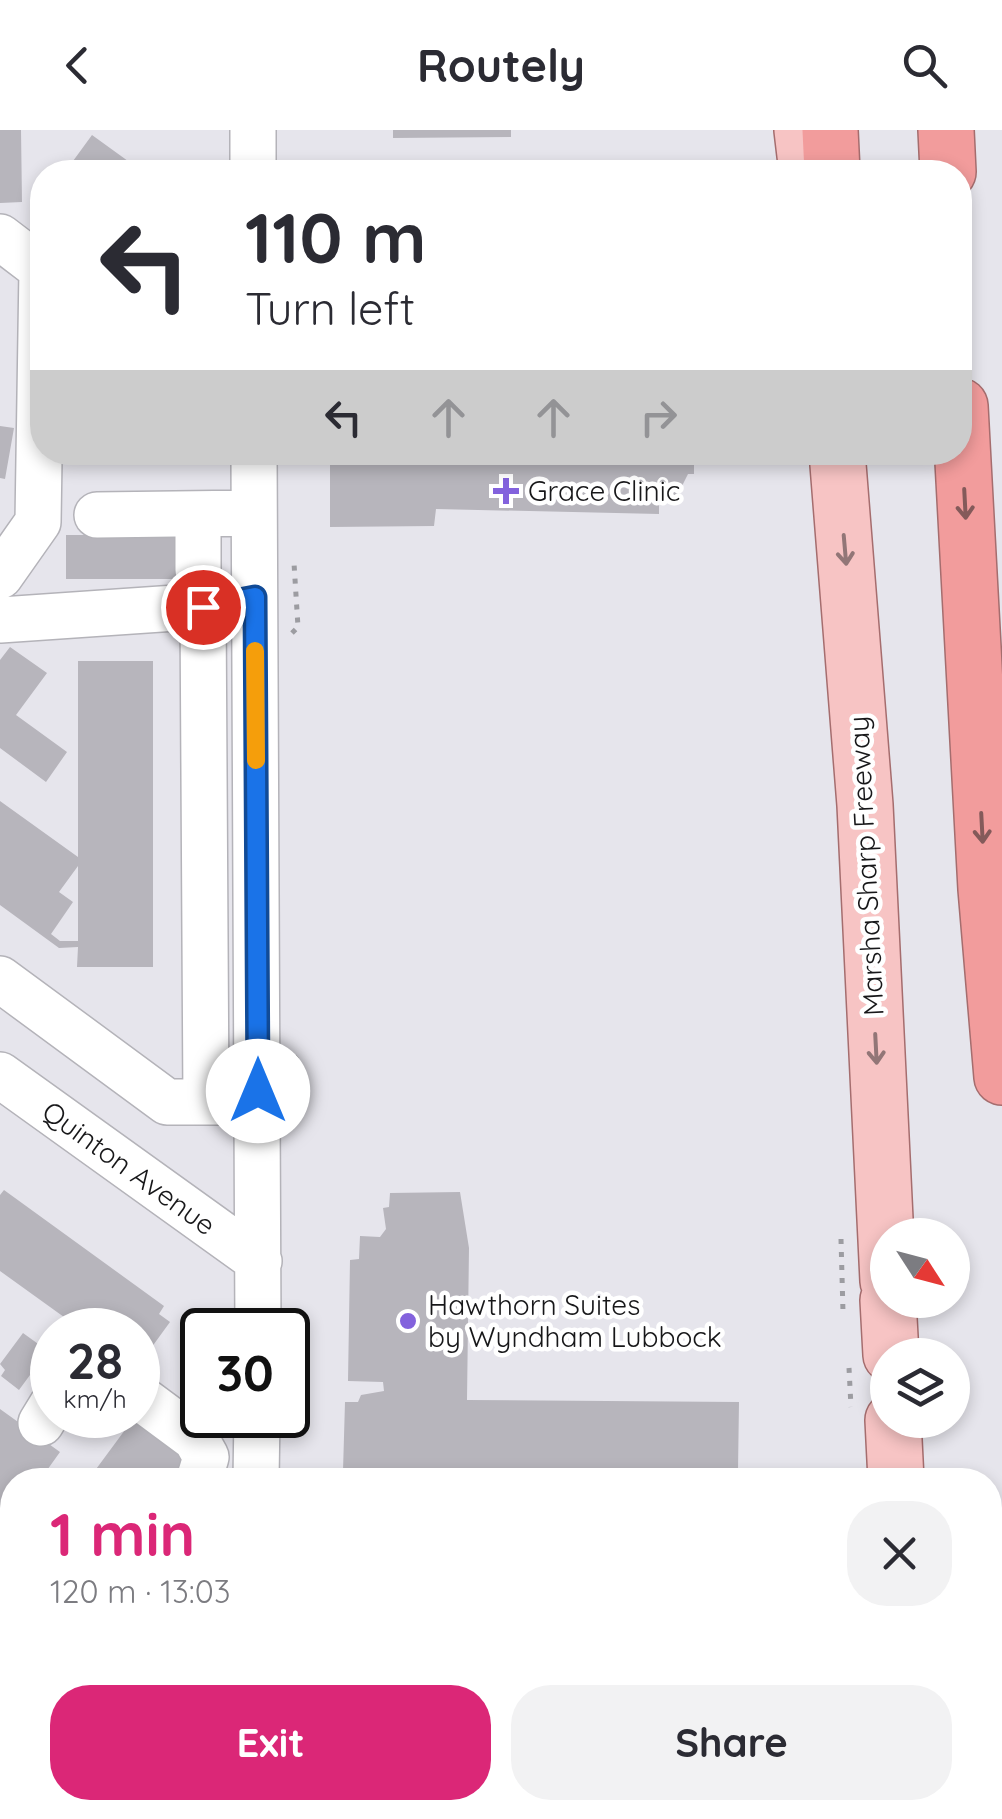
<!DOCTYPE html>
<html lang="en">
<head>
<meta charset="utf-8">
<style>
  :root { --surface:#fff; --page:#f2f2f3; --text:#2b2b33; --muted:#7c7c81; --accent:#db2777 }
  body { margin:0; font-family:Quicksand,sans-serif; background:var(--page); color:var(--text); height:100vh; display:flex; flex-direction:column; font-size:38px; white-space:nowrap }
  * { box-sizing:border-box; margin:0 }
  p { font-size:32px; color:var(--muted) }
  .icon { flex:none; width:55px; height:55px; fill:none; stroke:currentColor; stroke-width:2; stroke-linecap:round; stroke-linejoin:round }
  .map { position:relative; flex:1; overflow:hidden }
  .side { position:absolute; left:0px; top:1338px; width:1002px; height:352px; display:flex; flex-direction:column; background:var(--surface); border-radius:40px 40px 0 0; box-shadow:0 5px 15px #0003 }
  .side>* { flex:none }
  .hud { position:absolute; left:30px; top:30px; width:942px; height:305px; border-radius:40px; box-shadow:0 5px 15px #0003; background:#fff; color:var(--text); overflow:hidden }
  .needle { width:65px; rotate:126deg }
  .fabs { position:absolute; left:870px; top:1088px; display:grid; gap:20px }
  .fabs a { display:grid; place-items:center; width:100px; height:100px; border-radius:50%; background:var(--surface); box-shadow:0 5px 15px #0003; font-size:50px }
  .speed { position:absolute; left:30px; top:1178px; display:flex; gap:20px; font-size:50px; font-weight:700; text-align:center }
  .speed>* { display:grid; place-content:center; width:130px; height:130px; border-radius:50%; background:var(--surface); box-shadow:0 5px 15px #0003; line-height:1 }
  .speed small { font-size:25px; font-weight:400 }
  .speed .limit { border:5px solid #111; border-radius:15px; background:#fff; color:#111 }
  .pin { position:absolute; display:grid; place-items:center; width:85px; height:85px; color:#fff; margin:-42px; border:5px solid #fff; border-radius:50%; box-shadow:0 2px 10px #0007 }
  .me { position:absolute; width:110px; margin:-55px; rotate:0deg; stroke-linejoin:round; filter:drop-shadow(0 0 8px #0008) }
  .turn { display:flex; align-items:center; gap:35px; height:210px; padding:0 50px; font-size:45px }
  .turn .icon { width:130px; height:130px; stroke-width:2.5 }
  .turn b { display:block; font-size:70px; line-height:85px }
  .lanes { display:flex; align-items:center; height:95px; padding:0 50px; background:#0003; justify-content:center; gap:50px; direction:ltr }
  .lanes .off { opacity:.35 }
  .round { display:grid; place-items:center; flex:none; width:105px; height:105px; border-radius:40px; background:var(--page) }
  .headline { display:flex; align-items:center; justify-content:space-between; height:170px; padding:0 50px }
  h1 { font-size:60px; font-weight:700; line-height:75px; color:var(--accent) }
  .action { display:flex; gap:20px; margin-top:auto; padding:20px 50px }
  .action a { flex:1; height:115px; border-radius:40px; background:var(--accent); color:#fff; font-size:40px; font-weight:700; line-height:115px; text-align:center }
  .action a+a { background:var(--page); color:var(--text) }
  header { display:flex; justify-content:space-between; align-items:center; height:130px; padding:0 50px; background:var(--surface); font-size:45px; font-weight:700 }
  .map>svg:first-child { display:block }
  .building { fill:#b7b5bc; fill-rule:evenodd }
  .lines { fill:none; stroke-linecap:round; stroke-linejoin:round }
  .minor-casing { stroke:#b4b3b9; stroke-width:48 }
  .major-casing { stroke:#a56d6e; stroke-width:58 }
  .highway-casing { stroke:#a56d6e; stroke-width:58 }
  .path { stroke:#9c9ca1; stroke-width:5; stroke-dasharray:5 8; stroke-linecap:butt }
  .minor { stroke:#fff; stroke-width:45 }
  .major { stroke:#f7c4c4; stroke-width:55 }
  .highway { stroke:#f29c9c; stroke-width:55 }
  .oneway { stroke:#845a5a }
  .oneway2 { stroke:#927677 }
  .route-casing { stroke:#114b97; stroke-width:25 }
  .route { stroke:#1a73e8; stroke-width:18 }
  .slow { stroke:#f59e0b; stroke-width:18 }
  .poi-dot { fill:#8362dd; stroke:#fff; stroke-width:4 }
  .labels { text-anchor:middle; stroke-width:9; stroke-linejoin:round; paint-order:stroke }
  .poi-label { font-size:28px; fill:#171719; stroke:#fff; text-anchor:start }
  .street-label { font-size:28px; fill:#171719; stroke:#fff }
</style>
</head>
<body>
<header><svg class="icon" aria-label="back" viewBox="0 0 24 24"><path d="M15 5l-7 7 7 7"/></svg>Routely<svg class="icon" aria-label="search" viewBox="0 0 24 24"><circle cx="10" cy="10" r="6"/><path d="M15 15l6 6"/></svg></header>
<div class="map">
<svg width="1002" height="1689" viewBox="0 0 1002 1689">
  <rect width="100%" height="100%" fill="#e6e5ec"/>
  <path class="building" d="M0,0h21l1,72 -22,1z
    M393,0h118v7l-118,1z
    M92,5l47,34 -2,3h-72z
    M0,296l14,2 -9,51 -5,-1z
    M330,322h364v22h-6l-12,24 -17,4v12l-223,-5 -2,17 -104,1z
    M66,405h117v44h-117z
    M10,517l37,26 -31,42 51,37 -21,30 -46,-34v-88z
    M78,531h75v306h-76l1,-20 -19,1 -59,-43v-104l78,56zM78,736v75h-18l-9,-7 22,-32 -14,-10z
    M4,1060l160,116 -5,8 11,8 -32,44v-36h-56l-82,-59v-76z
    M460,1062l9,56 -2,152 272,2 -1,68 -15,-1v7l-362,4 -1,-9h-17l2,-69h13l3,-7 23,-4 -1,-9 -35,-1 2,-121 9,-1 1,-23 20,1 6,-8 -3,-21 6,-1 1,-14z
    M23,1203l18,13 7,-10 4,3v27l-12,17 -10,-8 -11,15 -18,-14 4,-6 -5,-6z
    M0,1279l60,43 -20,28h-28v69l-12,-9z
    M136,1285l57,37 -20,28h-85z
    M592,1678h240v11h-248z"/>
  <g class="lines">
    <defs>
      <path id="minor" d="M253,0v42
        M0,107l42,32 -4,253 -38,54
        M254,322l4,878
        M97,385l156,-2
        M198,440v-55
        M203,477l3,495
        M0,490l234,-16
        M0,849l167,123h66
        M0,945l259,186
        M138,1266l58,43 10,18 -7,23
        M41,1293l11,-18
        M256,1350l1,-65
        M0,1452l12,9
        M358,1678l5,11
        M252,1689v-11
        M511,1689l9,-11"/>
      <path id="major" d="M802,0l5,42
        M837,322l28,353 23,476
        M888,1170l3,55
        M893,1290l3,60
        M0,1580l12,9
        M134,1678l16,11
        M904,1678v11"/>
      <path id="highway" d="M830,0l2,42
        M946,0l2,42
        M960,276l26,483 16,188"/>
    </defs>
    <use href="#minor" class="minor-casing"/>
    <use href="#major" class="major-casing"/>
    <use href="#highway" class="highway-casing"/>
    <path class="path" d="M292,503l6,-6 -4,-64
      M294,926l4,5 -3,67
      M841,1109l2,73
      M849,1238l2,39
      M290,1267l1,-49
      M856,1678v11"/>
    <use href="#minor" class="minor"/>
    <use href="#major" class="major"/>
    <use href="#highway" class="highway"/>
  </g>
  <defs><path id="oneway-shaft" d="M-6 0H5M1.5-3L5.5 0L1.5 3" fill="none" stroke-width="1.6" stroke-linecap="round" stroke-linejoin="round" transform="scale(2.5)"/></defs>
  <g class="oneway">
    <use href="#oneway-shaft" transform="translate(965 374) rotate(87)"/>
    <use href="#oneway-shaft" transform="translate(982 698) rotate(87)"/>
  </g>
  <g class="oneway2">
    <use href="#oneway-shaft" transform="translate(845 420) rotate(85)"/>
    <use href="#oneway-shaft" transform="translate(876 919) rotate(87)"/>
  </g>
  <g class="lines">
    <defs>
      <path id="route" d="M203,477l52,-10 3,494"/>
    </defs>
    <use href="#route" class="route-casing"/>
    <use href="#route" class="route"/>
    <path class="slow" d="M255,521l1,109"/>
  </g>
  <g class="poi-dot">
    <path d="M501 346h10v10h10v10h-10v10h-10v-10h-10v-10h10z"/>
    <circle cx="408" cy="1191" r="10"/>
  </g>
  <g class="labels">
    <g class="poi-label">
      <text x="528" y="371">Grace Clinic</text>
      <text x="428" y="1185">Hawthorn Suites<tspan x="428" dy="32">by Wyndham Lubbock</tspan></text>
    </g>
    <g class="street-label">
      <text transform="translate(866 736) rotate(-93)" y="10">Marsha Sharp Freeway</text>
      <text transform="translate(129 1038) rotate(36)" y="10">Quinton Avenue</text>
    </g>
  </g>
</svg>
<div class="fabs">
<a><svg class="needle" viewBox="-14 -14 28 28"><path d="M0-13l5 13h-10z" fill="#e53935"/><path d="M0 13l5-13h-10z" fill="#7c7c81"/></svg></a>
<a><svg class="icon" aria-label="layers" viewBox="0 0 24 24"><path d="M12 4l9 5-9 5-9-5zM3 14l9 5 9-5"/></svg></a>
</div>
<div class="speed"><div>28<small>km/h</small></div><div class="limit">30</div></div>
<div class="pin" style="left:203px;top:477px;background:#d93025"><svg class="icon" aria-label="arrive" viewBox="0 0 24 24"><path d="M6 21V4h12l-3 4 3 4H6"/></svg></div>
<svg class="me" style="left:258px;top:961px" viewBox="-20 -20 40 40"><circle r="19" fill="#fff"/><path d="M0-13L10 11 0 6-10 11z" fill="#1a73e8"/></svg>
<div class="hud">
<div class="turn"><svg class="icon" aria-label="left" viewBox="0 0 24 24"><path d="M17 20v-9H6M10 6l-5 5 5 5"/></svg><div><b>110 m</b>Turn left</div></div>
<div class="lanes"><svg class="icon" aria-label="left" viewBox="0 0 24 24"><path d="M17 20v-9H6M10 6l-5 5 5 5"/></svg><svg class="icon off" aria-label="ahead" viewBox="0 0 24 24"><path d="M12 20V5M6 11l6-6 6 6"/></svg><svg class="icon off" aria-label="ahead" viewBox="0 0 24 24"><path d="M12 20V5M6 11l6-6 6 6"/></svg><svg class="icon off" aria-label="right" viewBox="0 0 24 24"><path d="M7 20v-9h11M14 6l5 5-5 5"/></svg></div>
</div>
<section class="side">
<div class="headline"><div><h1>1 min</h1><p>120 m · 13:03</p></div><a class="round"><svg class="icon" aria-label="close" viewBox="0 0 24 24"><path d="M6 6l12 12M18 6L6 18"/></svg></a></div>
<div class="action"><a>Exit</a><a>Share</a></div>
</section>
</div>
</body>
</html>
